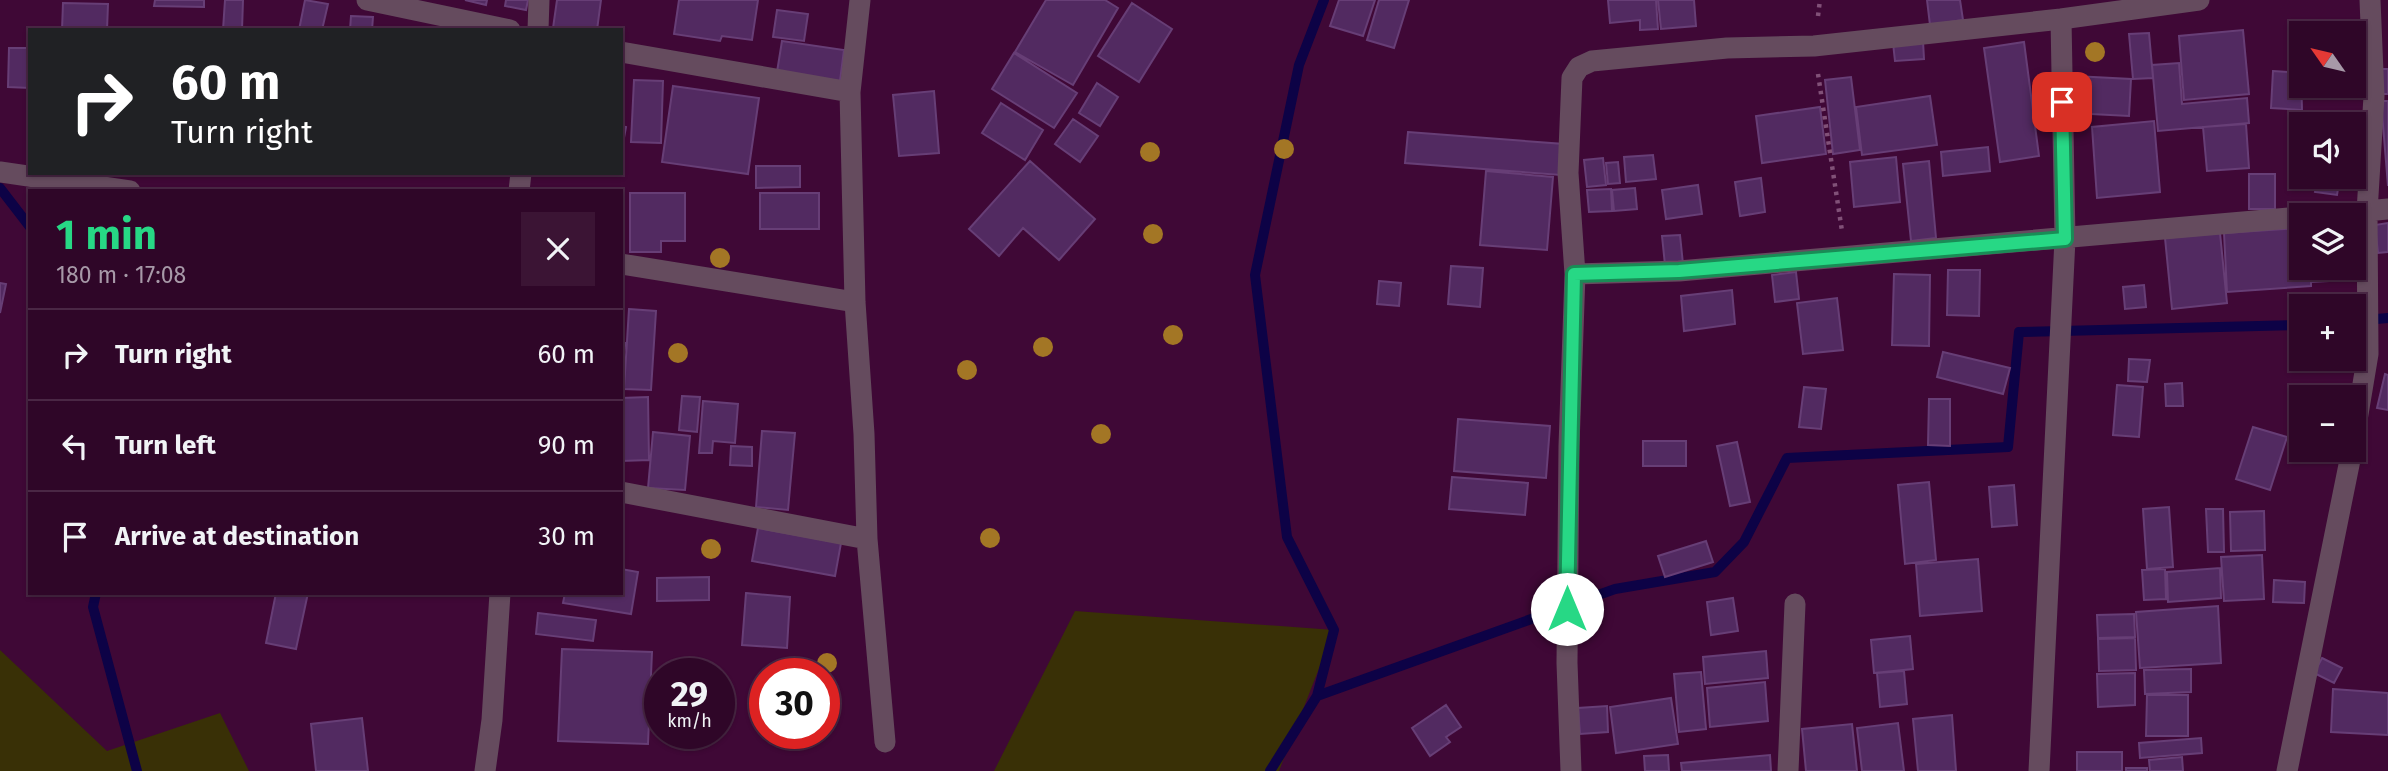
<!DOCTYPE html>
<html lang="en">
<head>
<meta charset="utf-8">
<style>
  :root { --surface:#2f0628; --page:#3b1434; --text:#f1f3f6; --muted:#a799a8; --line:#4a2745; --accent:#27d885 }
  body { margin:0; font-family:"Fira Sans",sans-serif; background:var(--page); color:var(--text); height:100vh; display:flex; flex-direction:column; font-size:26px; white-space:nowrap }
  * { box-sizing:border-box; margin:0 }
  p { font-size:23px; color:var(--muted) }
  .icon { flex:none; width:38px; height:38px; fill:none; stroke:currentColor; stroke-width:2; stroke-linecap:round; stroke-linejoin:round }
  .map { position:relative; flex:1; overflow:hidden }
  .panel { position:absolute; left:28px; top:189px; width:595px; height:406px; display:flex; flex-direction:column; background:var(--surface); border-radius:0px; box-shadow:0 2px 5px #0004,0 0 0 2px var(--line) }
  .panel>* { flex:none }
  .banner { position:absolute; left:28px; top:28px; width:595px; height:147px; border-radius:0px; box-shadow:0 2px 5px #0004,0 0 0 2px var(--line); background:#202124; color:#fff; overflow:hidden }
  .needle { width:46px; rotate:304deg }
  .buttons { position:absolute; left:2289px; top:21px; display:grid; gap:14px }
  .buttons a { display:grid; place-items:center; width:77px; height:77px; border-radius:0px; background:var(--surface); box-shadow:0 2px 5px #0004,0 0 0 2px var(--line); font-size:35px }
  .speed { position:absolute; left:644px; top:658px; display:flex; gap:14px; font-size:35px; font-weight:700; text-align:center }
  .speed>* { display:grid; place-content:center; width:91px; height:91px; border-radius:50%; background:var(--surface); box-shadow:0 2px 5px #0004,0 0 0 2px var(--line); line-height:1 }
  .speed small { font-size:18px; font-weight:400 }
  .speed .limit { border:10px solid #d22; background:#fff; color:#111 }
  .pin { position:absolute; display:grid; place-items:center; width:60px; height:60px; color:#fff; margin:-30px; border-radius:14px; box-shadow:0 4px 10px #0006 }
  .me { position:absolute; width:77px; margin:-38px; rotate:0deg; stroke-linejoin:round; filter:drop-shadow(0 0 5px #0008) }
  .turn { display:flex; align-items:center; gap:24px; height:147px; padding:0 28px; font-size:32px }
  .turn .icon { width:91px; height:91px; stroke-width:2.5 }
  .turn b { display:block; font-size:49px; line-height:60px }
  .round { display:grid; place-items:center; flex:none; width:74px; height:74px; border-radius:0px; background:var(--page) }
  .head { display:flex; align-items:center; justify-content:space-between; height:119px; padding:0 28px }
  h1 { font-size:42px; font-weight:700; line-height:52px; color:var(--accent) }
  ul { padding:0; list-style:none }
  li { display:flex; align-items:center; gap:21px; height:91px; padding:0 28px; border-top:2px solid var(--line) }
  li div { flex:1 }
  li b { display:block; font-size:26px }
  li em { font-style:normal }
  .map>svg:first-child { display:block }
  .green { fill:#393006 }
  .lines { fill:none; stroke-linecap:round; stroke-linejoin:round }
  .stream { stroke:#0d0246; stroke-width:10 }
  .building { fill:#522a61; stroke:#673e76; stroke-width:2 }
  .path { stroke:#815178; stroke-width:4.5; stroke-dasharray:3.5 5; stroke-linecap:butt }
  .minor { stroke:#654b5e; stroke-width:21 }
  .tree { fill:#a37625 }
  .route-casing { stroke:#198c56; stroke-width:18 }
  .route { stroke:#27d885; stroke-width:12 }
</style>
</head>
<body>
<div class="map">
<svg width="2388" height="771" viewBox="0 0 2388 771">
  <rect width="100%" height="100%" fill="#3f0836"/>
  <path class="green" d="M1075,611l259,19 -55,141h-285z
    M0,650l107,101 113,-38 29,58h-249z"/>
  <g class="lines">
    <path class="stream" d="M0,188l30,39
      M2354,321l34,-3
      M96,593l-3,14 44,164
      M1317,696l298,-107 100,-17 29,-30 43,-84 221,-11 11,-115 282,-7
      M1270,771l47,-75 17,-66 -47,-93 -32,-262 44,-210 25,-65"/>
  </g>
  <path class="building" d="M155,0h49v7l-50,-1z
    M225,0h18l-1,30h-19z
    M305,0l23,4 -6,26h-23z
    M465,0h22l-1,5z
    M506,0h22l-2,10 -21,-4z
    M557,0h44l-4,30 -44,-2z
    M679,0h79l-6,40 -30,-4 -2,5 -46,-7z
    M1046,0h59l13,8 -45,77 -58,-33z
    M1339,0h36l-12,36 -33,-10z
    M1379,0h30l-15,48 -27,-8z
    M1608,0h48l2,29 -18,1v-10l-30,3z
    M1658,0h36l2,26 -35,3z
    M1927,0h33l3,20 -33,5z
    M63,3l45,1 -1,26h-45z
    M1132,3l40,26 -33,53 -41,-26z
    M777,10l31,4 -4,27 -31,-4z
    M351,16l22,1 -1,13h-22z
    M2243,30l6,64 -65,6 -5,-64z
    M2149,33l4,45 -20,1 -4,-45z
    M782,41l62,9 -4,31 -63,-9z
    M1923,41l1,18 -29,2 -2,-18z
    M2024,42l15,114 -39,6 -16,-114z
    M9,48h21v40l-22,-1z
    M1014,53l63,40 -23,35 -62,-39z
    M2179,63l3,41 65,-6 2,25 -91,8 -6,-66z
    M2380,69h8v25h-6z
    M2273,71l28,2 1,37 -31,-2z
    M2074,76l57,3 -2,37 -57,-3z
    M1851,77l9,73 -27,4 -8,-74z
    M634,80l29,1 -2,62 -30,-1z
    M1097,83l21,14 -18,29 -21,-13z
    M673,86l86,12 -11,76 -86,-12z
    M934,91l5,62 -40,3 -6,-61z
    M1930,96l7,49 -75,10 -6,-48z
    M2381,101h7v85z
    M1001,103l42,27 -18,30 -43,-27z
    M1820,107l6,47 -64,9 -6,-47z
    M1073,119l25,17 -18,26 -25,-18z
    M2154,121l6,71 -63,6 -5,-71z
    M2246,124l3,44 -42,3 -4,-44z
    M621,126l5,1 -5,27z
    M1408,132l156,12 -3,31 -156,-12z
    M1988,147l2,24 -47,5 -2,-24z
    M1653,155l3,24 -30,3 -2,-25z
    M1896,157l4,45 -46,5 -4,-45z
    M1603,158l3,27 -19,2 -3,-27z
    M1030,161l65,58 -36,41 -36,-32 -24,28 -30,-27z
    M1929,161l7,77 -25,3 -8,-77z
    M1618,162l2,21 -12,1 -2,-21z
    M756,166h44v21l-44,1z
    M1486,171l67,6 -6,73 -67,-5z
    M2249,174h26v35h-26z
    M2318,177h22l-3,18 -22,-3z
    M1761,178l4,34 -25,4 -5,-34z
    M1698,185l4,29 -36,5 -4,-29z
    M1635,188l2,21 -23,2 -2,-21z
    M1611,189l1,22 -23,1 -2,-22z
    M630,193h55v48h-24v11h-31z
    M760,193h59v36h-59z
    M2388,223v29l-10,1 -3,-28z
    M2301,228v40h46v12l-36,2v4l-84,6 -3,-59z
    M2220,233l7,70 -55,6 -7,-71z
    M1680,235l3,29 -18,1 -3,-29z
    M1451,266l32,2 -3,39 -32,-3z
    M1948,270h32l-1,46 -32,-1z
    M1796,272l3,27 -24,3 -3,-27z
    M1894,274l36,1 -1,71 -37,-1z
    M1379,281l22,2 -2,23 -22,-2z
    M0,283l6,1 -6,29z
    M2144,285l2,22 -21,2 -2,-22z
    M1732,290l3,34 -51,7 -3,-35z
    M1837,298l6,52 -40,4 -6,-51z
    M629,309l27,2 -5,79 -27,-1z
    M621,343h4l-3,27h-1z
    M1943,352l67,16 -7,26 -66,-17z
    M2129,359l21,1 -3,22 -19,-1z
    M2385,374l3,1v35l-11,-2z
    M2182,383l1,23h-17l-1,-22z
    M2117,385l26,2 -4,50 -26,-2z
    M1804,387l22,2 -5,40 -22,-2z
    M682,396l18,1 -3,35 -18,-2z
    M648,397l1,63 -28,1v-63z
    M1929,399h21v47l-22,-1z
    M703,401l35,3 -3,39 -22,-2 -1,12h-13z
    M1458,419l92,7 -4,52 -92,-7z
    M2253,427l34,10 -17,53 -34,-11z
    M762,431l33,2 -7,77 -32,-3z
    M653,432l37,4 -5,54 -37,-2z
    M1643,441h43v25h-43z
    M1737,442l13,60 -20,4 -13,-60z
    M731,446l21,1v19l-22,-1z
    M1452,477l76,6 -3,32 -76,-6z
    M1929,482l7,78 -31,4 -7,-79z
    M2014,485l3,40 -25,2 -3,-40z
    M2169,507l4,60 -26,2 -4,-60z
    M2206,509h17l1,43h-16z
    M2264,511l1,39 -34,1 -1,-39z
    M758,528l83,15 -6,33 -83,-15z
    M1706,541l7,21 -48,15 -7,-21z
    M2262,555l2,44 -40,2 -3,-44z
    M1978,559l4,52 -62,5 -4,-52z
    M2220,568l1,30 -53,4 -1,-30z
    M621,569l17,3 -7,42 -68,-11 2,-10h56z
    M2165,569l1,30 -22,1 -2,-30z
    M709,577v23l-52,1v-23z
    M2274,580l31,2 -1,21 -31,-1z
    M276,593h32l-12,56 -30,-6z
    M746,593l44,4 -3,51 -45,-3z
    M1733,598l5,33 -27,4 -4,-33z
    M2218,606l3,57 -81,5 -4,-56z
    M538,613l58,7 -3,21 -57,-7z
    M2134,614l1,23 -37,1 -1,-23z
    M1910,636l3,33 -39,4 -3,-33z
    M2135,638l1,32 -37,1 -1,-32z
    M562,649l90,3 -4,92 -90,-3z
    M1766,651l2,27 -63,6 -2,-27z
    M2322,658l20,10 -8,15 -20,-10z
    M2191,669v23l-46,2 -1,-24z
    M1904,671l3,33 -27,3 -3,-34z
    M1701,672l5,57 -27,3 -5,-58z
    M2135,673v32l-37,2 -1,-33z
    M1765,682l3,39 -58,6 -3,-39z
    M2333,689l55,4v42l-57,-3z
    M2147,695h41v41h-42z
    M1671,698l7,46 -62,9 -6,-46z
    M1446,705l15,22 -15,10 4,5 -20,14 -18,-28z
    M1607,706l1,26 -28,2 -2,-26z
    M1952,715l4,56h-38l-5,-52z
    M362,718l6,53h-52l-5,-47z
    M1898,723l6,48h-42l-5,-43z
    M1852,724l5,47h-51l-4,-42z
    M2201,738l1,15 -62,5 -1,-15z
    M2077,752h45v19h-45z
    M1668,755l1,16h-24l-1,-15z
    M1770,755l1,16h-89l-1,-8z
    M2182,757l1,14h-33l-1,-11z
    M2126,768h21v3h-21z"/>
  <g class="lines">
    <path class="path" d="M1818,16l2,-16
      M1818,74l24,157"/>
    <path class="minor" d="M367,0l143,30
      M860,0l-10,92 5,210 9,132 3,105 18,203
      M538,30l1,-30
      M621,52l229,40
      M0,172l130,19
      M519,191l2,-18
      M2325,215l63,-6
      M621,264l234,38
      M1575,274l104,-3 622,-54
      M2354,438l14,-84 -1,-142 7,-116 -4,-96
      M621,492l246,47
      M485,771l7,-51 8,-127
      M1571,771l-4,-108 2,-217 6,-172 -7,-101 4,-95 7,-11 13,-6 135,-13 87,-2 247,-27 138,-19
      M1788,771l7,-167
      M2039,771l26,-532 -4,-220
      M2287,771l65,-321"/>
  </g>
  <g class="tree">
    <circle cx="2095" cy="52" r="10"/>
    <circle cx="1284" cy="149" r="10"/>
    <circle cx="1150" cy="152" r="10"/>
    <circle cx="1153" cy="234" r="10"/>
    <circle cx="720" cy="258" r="10"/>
    <circle cx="1173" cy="335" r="10"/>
    <circle cx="1043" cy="347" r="10"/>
    <circle cx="678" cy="353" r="10"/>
    <circle cx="967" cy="370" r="10"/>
    <circle cx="1101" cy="434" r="10"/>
    <circle cx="990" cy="538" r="10"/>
    <circle cx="711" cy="549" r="10"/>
    <circle cx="827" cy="663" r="10"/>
  </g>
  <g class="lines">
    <defs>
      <path id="route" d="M1567,609l7,-335 105,-3 386,-32 -3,-137"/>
    </defs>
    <use href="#route" class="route-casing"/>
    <use href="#route" class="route"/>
  </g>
</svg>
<div class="buttons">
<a><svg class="needle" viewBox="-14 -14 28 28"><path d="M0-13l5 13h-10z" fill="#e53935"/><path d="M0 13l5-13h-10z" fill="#a799a8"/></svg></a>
<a><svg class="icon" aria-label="sound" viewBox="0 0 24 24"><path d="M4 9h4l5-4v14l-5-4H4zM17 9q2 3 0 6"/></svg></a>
<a><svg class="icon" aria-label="layers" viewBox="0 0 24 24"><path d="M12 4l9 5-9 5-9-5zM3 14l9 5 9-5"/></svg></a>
<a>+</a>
<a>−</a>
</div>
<div class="speed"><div>29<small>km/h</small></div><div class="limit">30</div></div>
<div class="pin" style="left:2062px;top:102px;background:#d93025"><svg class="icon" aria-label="arrive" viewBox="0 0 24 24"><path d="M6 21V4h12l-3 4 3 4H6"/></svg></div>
<svg class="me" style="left:1567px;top:609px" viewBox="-20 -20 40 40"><circle r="19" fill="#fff"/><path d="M0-13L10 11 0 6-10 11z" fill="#27d885"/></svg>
<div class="banner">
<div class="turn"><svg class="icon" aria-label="right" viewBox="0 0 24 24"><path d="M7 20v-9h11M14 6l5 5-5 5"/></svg><div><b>60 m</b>Turn right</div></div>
</div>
<section class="panel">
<div class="head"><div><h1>1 min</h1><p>180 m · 17:08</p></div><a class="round"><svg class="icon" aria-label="close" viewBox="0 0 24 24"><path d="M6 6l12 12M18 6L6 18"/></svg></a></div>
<ul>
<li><svg class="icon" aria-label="right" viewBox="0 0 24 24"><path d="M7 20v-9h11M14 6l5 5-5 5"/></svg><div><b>Turn right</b></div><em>60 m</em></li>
<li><svg class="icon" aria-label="left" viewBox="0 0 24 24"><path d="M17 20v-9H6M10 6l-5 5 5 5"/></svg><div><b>Turn left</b></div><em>90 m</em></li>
<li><svg class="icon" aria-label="arrive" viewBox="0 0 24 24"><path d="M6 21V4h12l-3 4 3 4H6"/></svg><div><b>Arrive at destination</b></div><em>30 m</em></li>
</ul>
</section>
</div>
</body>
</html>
